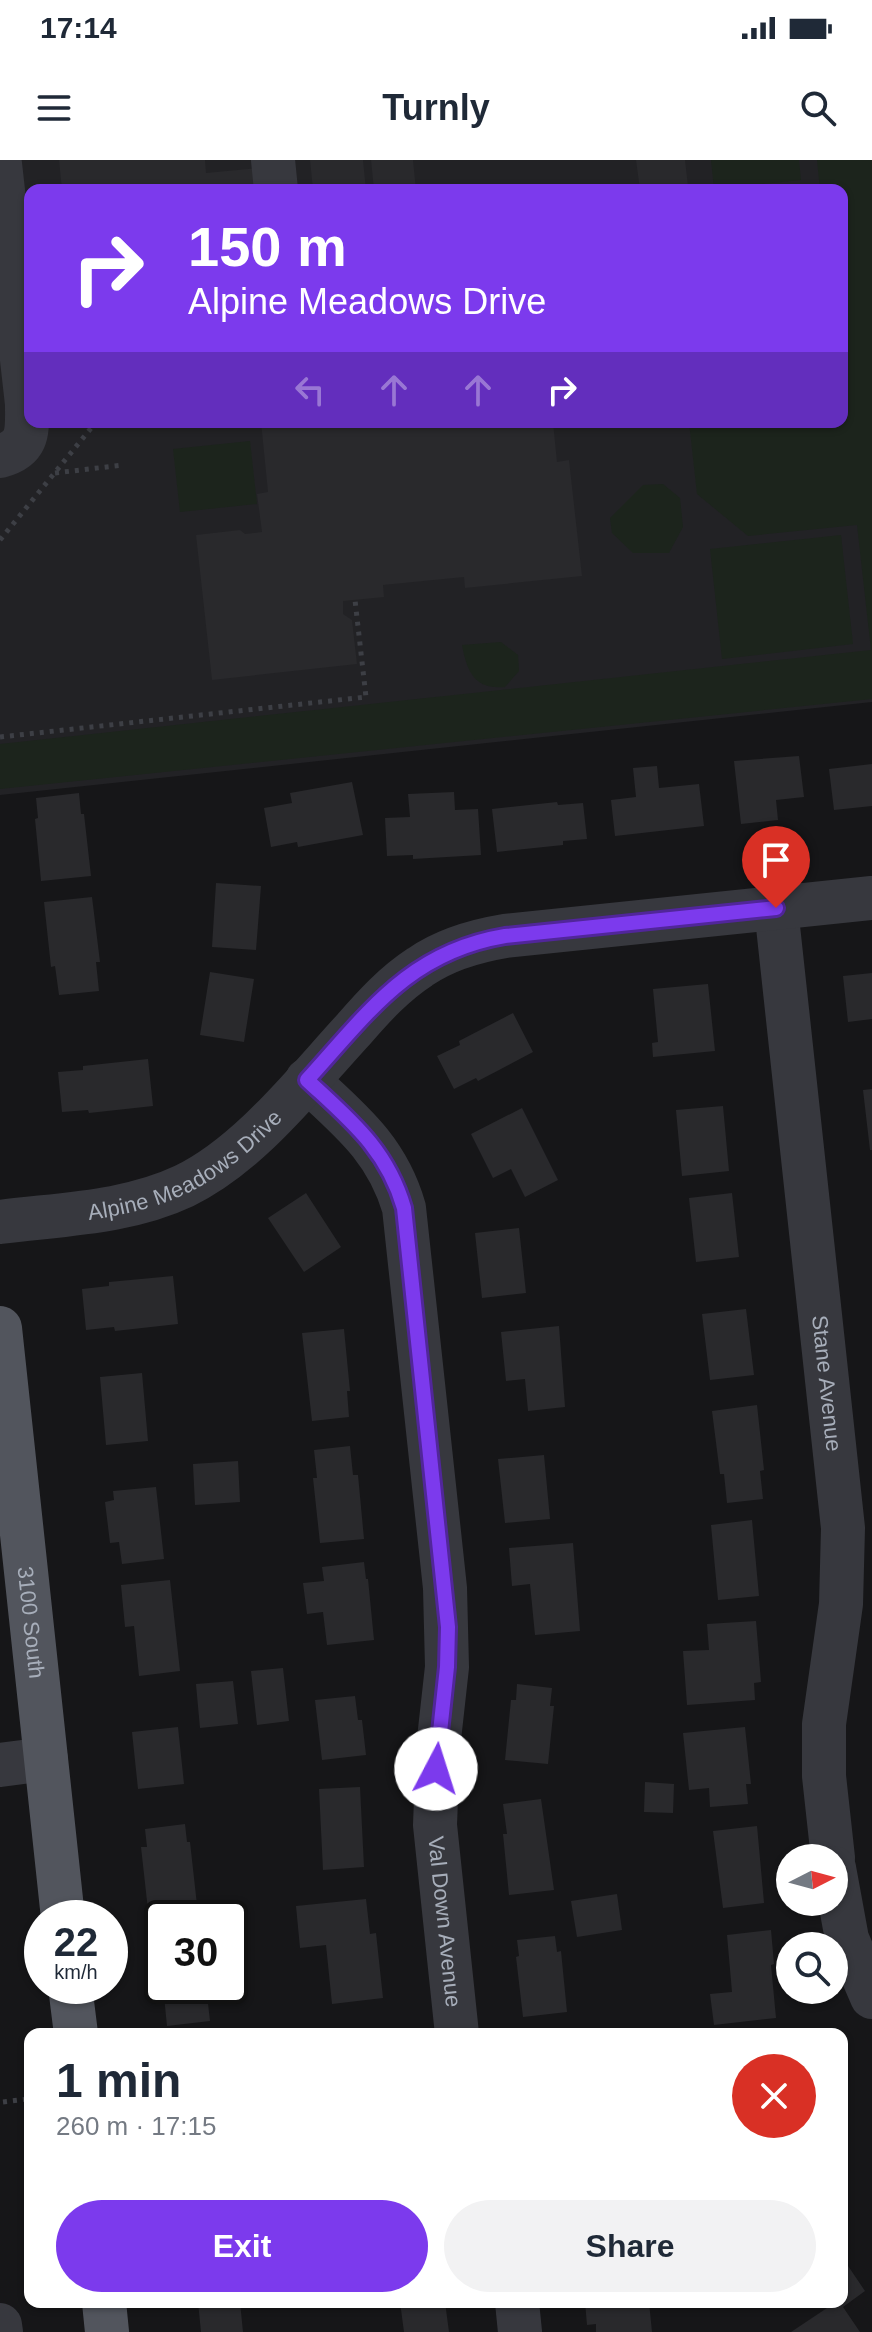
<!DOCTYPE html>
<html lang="en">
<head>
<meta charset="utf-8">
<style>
  :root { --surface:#fff; --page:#f2f2f3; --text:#1f2937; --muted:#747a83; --accent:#7c3aed }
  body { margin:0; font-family:Helvetica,sans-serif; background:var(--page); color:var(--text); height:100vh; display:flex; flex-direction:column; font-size:30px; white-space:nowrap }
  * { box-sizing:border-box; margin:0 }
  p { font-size:26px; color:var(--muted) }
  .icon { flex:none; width:44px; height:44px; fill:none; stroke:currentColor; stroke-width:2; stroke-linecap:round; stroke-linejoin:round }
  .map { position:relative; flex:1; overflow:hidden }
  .side { position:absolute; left:24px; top:1868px; width:824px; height:280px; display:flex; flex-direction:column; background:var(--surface); border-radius:16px; box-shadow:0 2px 6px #0004 }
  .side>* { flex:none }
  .hud { position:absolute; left:24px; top:24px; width:824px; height:244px; border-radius:16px; box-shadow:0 2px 6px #0004; background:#7c3aed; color:#fff; overflow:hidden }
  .needle { width:52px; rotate:84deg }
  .fabs { position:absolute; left:776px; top:1684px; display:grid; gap:16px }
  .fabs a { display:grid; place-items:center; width:72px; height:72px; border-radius:50%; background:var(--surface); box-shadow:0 2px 6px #0004; font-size:40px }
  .speed { position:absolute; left:24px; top:1740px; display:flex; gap:16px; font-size:40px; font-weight:700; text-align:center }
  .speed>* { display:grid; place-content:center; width:104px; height:104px; border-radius:50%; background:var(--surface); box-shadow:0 2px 6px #0004; line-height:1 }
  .speed small { font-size:20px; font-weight:400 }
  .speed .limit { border:4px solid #111; border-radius:12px; background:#fff; color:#111 }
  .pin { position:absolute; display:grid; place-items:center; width:68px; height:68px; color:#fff; margin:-82px -34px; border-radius:50% 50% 50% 0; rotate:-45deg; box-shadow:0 0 8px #0007 }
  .pin .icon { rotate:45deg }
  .me { position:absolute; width:88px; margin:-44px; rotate:5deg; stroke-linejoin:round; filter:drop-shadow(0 0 6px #0008) }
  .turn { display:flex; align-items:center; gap:28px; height:168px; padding:0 32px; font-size:36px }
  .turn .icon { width:104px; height:104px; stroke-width:2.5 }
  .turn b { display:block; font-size:56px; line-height:68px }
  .lanes { display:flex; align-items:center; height:76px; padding:0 32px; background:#0003; justify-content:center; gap:40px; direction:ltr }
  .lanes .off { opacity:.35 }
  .round { display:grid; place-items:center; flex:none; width:84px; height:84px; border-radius:42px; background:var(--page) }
  .summary { display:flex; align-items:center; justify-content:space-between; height:136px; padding:0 32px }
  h1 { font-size:48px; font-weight:700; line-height:60px }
  .cta { display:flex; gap:16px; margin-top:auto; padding:16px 32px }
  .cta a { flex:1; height:92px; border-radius:48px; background:var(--accent); color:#fff; font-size:32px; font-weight:700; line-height:92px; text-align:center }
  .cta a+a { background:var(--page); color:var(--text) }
  .status { display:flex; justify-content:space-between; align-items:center; height:56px; padding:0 40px; background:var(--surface); direction:ltr }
  .status svg { height:22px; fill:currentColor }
  header { display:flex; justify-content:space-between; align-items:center; height:104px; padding:0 32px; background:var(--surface); font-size:36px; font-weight:700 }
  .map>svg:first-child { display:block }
  .built { fill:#222225; fill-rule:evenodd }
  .green { fill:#1c241c }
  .building { fill:#29292c }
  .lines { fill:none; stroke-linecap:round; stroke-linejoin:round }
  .path { stroke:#3d3f45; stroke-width:5; stroke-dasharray:4 6; stroke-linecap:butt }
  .minor { stroke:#37383e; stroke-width:44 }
  .major { stroke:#52555d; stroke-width:44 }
  .route-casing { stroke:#51269a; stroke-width:20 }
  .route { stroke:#7c3aed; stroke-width:14 }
  .labels { text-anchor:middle; stroke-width:8; stroke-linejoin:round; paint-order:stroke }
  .street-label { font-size:22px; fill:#a7aeba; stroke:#111113 }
</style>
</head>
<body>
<div class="status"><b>17:14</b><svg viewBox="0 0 49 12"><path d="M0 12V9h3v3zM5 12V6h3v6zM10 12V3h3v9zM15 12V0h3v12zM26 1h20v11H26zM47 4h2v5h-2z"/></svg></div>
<header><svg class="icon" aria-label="menu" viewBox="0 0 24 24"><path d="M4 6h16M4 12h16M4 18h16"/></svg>Turnly<svg class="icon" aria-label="search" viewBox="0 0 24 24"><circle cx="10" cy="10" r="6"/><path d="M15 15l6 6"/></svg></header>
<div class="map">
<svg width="872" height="2172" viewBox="0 0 872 2172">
  <rect width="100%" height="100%" fill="#161618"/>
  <path class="built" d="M0,0h872v542l-872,93zM30,30h812v232h-812z"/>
  <path class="green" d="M711,0h88l2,20 -87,9z
    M817,0h55v539l-872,90v-45l871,-94 -14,-125 -109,11 -51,-42 -8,-72h153v-232h-22z
    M250,281l7,63 -77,8 -7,-63z
    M663,324l17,14 3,29 -14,26h-36l-21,-20 -2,-15 33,-33z
    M841,375l12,109 -131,15 -12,-110z
    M501,482l17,13 1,16 -14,16c-30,3 -38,-15 -43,-42z"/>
  <path class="building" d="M59,0h146l1,13 52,-5 2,22h-198z
    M310,0h53l3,30h-53z
    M371,0h42l3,30h-42z
    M636,0h49l3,26 -48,4z
    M261,262h292l4,40 12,-2 13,116 -117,12 -1,-11 -81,8 1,12 -41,4v13l9,6 5,44 -145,16 -16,-145 44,-5 5,4 17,-2 -5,-38 11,-2z
    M799,596l5,41 -28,3 2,20 -37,4 -7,-63z
    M872,604v42l-38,4 -5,-41z
    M657,606l2,22 40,-4 5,42 -89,10 -4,-36 25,-3 -3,-29z
    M352,622l11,53 -65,12 -1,-5 -26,5 -7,-39 28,-5 -2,-10z
    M454,632l1,18 23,-1 3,46 -68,4v-4l-26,1 -2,-38 25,-1 -2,-23z
    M79,633l2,21h3l7,62 -50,5 -6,-62 3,-1 -2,-20z
    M557,642l1,3 25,-2 4,36 -24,2v4l-66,7 -5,-43z
    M216,723l45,3 -5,64 -44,-3z
    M92,737l8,65h-4l3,29 -40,4 -4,-29 -4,1 -7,-65z
    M210,812l44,7 -10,63 -44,-7z
    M872,813v46l-24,3 -5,-46z
    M708,824l7,67 -62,6 -1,-14 6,-1 -5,-53z
    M513,853l20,39 -55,29 -2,-3 -22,11 -17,-33 23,-11 -1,-4z
    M148,899l5,47 -64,7 -1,-3 -26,2 -4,-40 25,-2v-4z
    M872,929v61h-2l-7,-60z
    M723,946l6,65 -47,5 -6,-66z
    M522,948l36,72 -33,17 -14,-28 -18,9 -22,-44z
    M306,1033l35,54 -37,25 -36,-54z
    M732,1033l7,64 -43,5 -7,-64z
    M519,1068l7,65 -44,5 -7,-65z
    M173,1116l5,48 -63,7 -1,-4 -28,3 -4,-41 27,-3v-4z
    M746,1149l8,66 -44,5 -8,-66z
    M559,1166l6,81 -37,4 -3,-32 -19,2 -5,-49z
    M344,1169l6,62h-3l2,26 -37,4 -10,-88z
    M142,1213l6,68 -42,4 -6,-68z
    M757,1245l7,65 -4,1 3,28 -36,4 -3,-29h-4l-8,-63z
    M350,1286l3,29h5l6,64 -44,4 -7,-65h4l-3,-28z
    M544,1295l6,64 -45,4 -7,-64z
    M238,1301l2,41 -45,3 -2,-41z
    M156,1327l8,72 -42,5 -3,-22 -9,1 -5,-41 9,-2 -1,-9z
    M752,1360l7,76 -41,4 -7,-75z
    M573,1383l7,88 -45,4 -5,-51 -18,2 -3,-38z
    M364,1402l2,17h2l6,61 -47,5 -4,-33 -16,2 -4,-31 21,-2 -2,-14z
    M170,1420l10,91 -41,5 -5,-50 -9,1 -4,-42z
    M756,1461l5,61 -7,1 1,17 -68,5 -4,-54 26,-1 -2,-26z
    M283,1508l6,53 -32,4 -6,-54z
    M233,1521l5,43 -38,4 -4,-44z
    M517,1524l35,4 -2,18h4l-6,58 -43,-4 6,-60h5z
    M355,1536l3,24h4l4,35 -44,5 -7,-60z
    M178,1567l6,57 -46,5 -6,-57z
    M745,1567l6,57h-5l2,20 -38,3 -1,-19 -20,2 -6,-57z
    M645,1622l29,2 -1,29 -29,-1z
    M360,1627l4,80 -41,3 -4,-81z
    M541,1639l13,91 -45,5 -6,-61h4l-4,-30z
    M185,1664l2,18h3l7,63 -49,5 -7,-63h6l-2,-18z
    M757,1666l7,77 -41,5 -10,-77z
    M617,1734l5,36 -45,7 -6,-36z
    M366,1739l4,35 6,-1 7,65 -51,6 -6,-59 -26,3 -4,-42z
    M771,1770l3,34 -3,1 5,53 -62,7 -4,-31 22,-2 -5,-57z
    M555,1776l2,16 4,-1 6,61 -44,5 -7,-60 3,-1 -2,-16z
    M163,1826h43l4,35 -43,5z
    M842,2097l23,34 -22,16 17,25h-69l45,-30h6z
    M198,2142h42l3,30h-42z
    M400,2142h45l4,30h-45z
    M585,2142h64l3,30h-56v-8l-9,1z"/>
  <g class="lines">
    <path class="path" d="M55,313l68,-8
      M0,380l96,-118
      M0,577l366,-40 -11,-97
      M3,1942l25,-3"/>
    <g class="minor">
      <path d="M273,0l3,30"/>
      <path d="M0,4l27,240c0,27 3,44 -27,52"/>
      <path id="s1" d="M776,748l67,620 -2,76 -17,120v52l9,82"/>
      <path id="s2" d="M307,920c43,40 80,69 97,128l41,380 2,79 -9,81 -3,77 22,209"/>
      <path id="s3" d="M0,1062c62,-8 127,-9 184,-36 66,-32 121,-104 170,-157 20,-23 40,-45 66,-62 26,-18 55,-26 85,-31l367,-38"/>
      <path d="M0,1605l46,-6"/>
      <path d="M834,1708l13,71 25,58"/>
      <path d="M517,2142l3,30"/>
      <path d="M0,2165l1,7"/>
    </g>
    <g class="major">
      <path id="s4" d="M0,1168l63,590"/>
      <path d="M70,1826l6,48"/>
      <path d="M104,2142l3,30"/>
    </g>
  </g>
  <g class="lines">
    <defs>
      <path id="route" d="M436,1609l11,-102 1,-40 -44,-419c-17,-59 -54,-88 -97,-128 61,-67 102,-128 198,-144l271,-28"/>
    </defs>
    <use href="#route" class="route-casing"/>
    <use href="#route" class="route"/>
  </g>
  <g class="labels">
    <g class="street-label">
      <text dy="8" stroke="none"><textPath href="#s3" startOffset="198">Alpine Meadows Drive</textPath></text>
      <text dy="8" stroke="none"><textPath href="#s1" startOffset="478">Stane Avenue</textPath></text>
      <text dy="8" stroke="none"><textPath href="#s4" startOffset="296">3100 South</textPath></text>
      <text dy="8" stroke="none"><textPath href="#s2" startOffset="880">Val Down Avenue</textPath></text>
    </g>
  </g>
</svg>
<div class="fabs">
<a><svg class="needle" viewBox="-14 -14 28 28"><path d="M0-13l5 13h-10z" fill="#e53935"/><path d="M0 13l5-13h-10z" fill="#747a83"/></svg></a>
<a><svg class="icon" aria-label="search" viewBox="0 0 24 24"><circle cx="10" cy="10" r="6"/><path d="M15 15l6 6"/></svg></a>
</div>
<div class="speed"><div>22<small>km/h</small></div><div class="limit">30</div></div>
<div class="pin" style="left:776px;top:748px;background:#d93025"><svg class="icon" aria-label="arrive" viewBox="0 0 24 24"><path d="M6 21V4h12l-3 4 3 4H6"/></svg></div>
<svg class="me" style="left:436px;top:1609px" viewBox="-20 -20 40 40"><circle r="19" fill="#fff"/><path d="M0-13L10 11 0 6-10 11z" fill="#7c3aed"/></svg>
<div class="hud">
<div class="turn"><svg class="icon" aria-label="right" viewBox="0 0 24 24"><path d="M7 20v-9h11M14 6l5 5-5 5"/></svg><div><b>150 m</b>Alpine Meadows Drive</div></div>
<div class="lanes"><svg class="icon off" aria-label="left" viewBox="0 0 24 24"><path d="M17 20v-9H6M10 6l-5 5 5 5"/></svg><svg class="icon off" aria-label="ahead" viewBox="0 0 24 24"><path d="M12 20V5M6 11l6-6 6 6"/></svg><svg class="icon off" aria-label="ahead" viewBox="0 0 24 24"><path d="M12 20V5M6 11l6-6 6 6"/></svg><svg class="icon" aria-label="right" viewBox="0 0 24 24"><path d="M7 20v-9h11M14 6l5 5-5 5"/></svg></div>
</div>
<section class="side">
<div class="summary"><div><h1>1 min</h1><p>260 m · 17:15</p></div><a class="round" style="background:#d93025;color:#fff"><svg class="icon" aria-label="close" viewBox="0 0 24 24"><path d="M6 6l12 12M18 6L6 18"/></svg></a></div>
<div class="cta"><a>Exit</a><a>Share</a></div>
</section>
</div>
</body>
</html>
